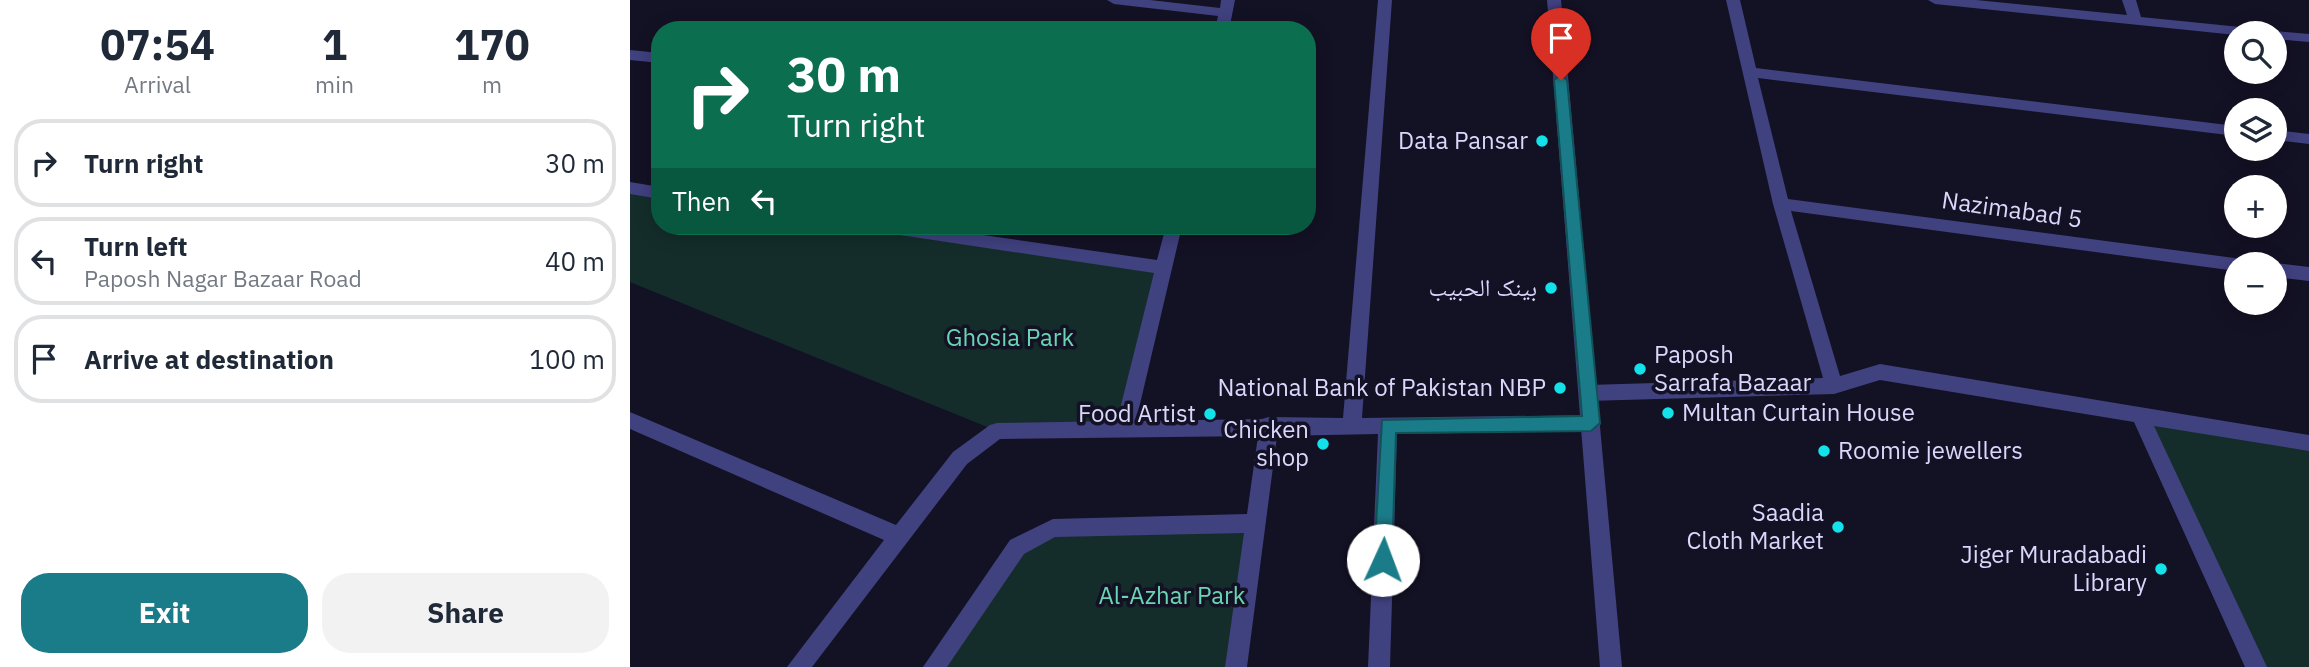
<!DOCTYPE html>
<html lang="en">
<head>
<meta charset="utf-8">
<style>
  :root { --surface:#fff; --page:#f2f2f3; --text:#1f2937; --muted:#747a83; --line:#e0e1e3; --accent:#1a7c88 }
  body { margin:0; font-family:"IBM Plex Sans","Noto Naskh Arabic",sans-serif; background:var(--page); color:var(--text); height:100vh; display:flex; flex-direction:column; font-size:26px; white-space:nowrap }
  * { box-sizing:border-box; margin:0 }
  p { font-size:23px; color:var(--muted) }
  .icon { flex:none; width:38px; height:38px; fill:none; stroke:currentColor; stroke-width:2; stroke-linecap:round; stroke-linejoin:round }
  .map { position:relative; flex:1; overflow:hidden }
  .panel { display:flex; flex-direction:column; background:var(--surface); width:630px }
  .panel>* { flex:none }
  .top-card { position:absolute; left:21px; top:21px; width:665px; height:214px; border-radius:28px; box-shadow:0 4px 18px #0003; background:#0b6e4f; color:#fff; overflow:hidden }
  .buttons { position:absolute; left:1594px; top:21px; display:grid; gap:14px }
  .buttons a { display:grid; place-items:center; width:63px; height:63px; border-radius:50%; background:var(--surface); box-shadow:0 4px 18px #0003; font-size:35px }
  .pin { position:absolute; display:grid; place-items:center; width:60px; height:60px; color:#fff; margin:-72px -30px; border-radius:50% 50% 50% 0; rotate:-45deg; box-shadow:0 0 7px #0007 }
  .pin .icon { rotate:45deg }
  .me { position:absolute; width:77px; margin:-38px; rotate:2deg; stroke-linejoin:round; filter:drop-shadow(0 0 5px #0008) }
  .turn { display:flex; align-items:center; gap:24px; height:147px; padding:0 21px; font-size:32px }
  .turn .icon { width:91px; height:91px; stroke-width:2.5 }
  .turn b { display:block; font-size:49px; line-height:60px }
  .then { display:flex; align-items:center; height:66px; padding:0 21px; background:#0003; gap:14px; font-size:26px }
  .eta { display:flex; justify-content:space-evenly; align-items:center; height:119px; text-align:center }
  .eta b { font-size:42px; font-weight:700; line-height:49px }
  .button { display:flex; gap:14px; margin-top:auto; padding:14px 21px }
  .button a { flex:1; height:80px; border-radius:28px; background:var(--accent); color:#fff; font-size:28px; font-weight:700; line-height:80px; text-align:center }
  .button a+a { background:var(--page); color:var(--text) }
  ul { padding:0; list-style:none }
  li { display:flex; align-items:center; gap:21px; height:88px; margin:0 14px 10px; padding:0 7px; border:4px solid var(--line); border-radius:28px }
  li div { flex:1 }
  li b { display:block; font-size:26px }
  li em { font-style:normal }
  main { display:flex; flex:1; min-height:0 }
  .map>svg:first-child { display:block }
  .green { fill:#142d2b }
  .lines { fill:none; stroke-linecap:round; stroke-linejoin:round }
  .minor { fill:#40417f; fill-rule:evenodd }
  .tertiary { fill:#40417f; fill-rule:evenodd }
  .route { fill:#1a7c88; stroke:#115158; stroke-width:2 }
  .poi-dot { fill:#14e2ea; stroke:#131124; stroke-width:2.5 }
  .labels { text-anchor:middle; stroke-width:7; stroke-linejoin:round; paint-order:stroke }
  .poi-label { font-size:24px; fill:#d9d7fc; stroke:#131124; text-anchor:end }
  .street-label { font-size:24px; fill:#d9d7fc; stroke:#131124 }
  .park-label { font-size:24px; fill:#69d6b3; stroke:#131124 }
</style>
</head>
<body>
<main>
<section class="panel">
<div class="eta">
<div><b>07:54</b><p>Arrival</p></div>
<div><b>1</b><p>min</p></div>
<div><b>170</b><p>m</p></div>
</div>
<ul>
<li><svg class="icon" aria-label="right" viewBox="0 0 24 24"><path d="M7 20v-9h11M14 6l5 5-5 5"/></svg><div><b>Turn right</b></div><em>30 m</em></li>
<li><svg class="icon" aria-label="left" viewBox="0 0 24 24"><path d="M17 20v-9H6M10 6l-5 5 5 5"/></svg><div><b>Turn left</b><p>Paposh Nagar Bazaar Road</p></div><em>40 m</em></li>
<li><svg class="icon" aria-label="arrive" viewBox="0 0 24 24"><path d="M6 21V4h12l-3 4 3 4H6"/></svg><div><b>Arrive at destination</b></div><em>100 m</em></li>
</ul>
<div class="button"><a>Exit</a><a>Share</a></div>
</section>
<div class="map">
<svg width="1679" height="667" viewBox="0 0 1679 667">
  <rect width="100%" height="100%" fill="#131124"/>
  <path class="green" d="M0,188l30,5v33h220l284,42 -39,160 -128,3 -367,-149z
    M1510,415l169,28v224h-53z
    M626,523l-20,144h-302l83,-120 36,-19z"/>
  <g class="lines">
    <path class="minor" d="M477,0h43l70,8 1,-8h14l-6,30h-14l3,-14 -104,-12z
      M748,0h14l-30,418 230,-3 7,2 2,6 -2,6 -7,2 -195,3 -7,233h-22l10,-233 -101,2 -30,231h-22l19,-134 -189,4 -31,17 -77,113h-24l87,-127 43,-21 194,-5 11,-78 -258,3 -33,25 -155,203h-25l97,-127 -254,-111v-17l266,113 57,-73 37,-27 7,-2 120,-2 37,-148 -274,-41 -8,-6h48l237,34 9,-34h16l-46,195 126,-2 7,-2 74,1z
      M1096,0h14l16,68 480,58v10l-478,-58 30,121 454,60 2,5h-8v7l-445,-60 49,165 40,-12 429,71v16l-155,-25 113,241h-22l-111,-245 -254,-42 -46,14 -246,7 -6,-2 -3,-6 3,-6 6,-2 235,-7 -50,-174z
      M1298,0h48l151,15 -5,-15h14l5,17 119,12 7,4 -31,2 -301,-31z
      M1645,31l34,3v8l-34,-3v-6h-6z
      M0,50l30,3v10l-30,-3z
      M1645,130l34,4v10l-34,-4z
      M0,182l30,5v12l-30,-5z
      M1645,263l34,4v14l-34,-4v-13h-3z"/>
    <path class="tertiary" d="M917,0h14l61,667h-22z"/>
  </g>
  <path class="route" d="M931,75l6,5 33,343 -9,8 -195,2 -4,127 -2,6 -7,3 -7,-3 -2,-6 8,-140 200,-4 -28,-336z"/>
  <g class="poi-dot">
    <circle cx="912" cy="141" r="7"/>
    <circle cx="921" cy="288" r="7"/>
    <circle cx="1010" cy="369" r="7"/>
    <circle cx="930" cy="388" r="7"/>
    <circle cx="1038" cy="413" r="7"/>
    <circle cx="580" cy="414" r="7"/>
    <circle cx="693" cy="444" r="7"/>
    <circle cx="1194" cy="451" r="7"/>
    <circle cx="1208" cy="527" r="7"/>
    <circle cx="1531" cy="569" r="7"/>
  </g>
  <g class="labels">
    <g class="poi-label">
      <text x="898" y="149">Data Pansar</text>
      <text x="907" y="296">بينک الحبيب</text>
      <text x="1024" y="363" text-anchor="start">Paposh<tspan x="1024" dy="28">Sarrafa Bazaar</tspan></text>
      <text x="916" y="396">National Bank of Pakistan NBP</text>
      <text x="1052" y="421" text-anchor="start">Multan Curtain House</text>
      <text x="566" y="422">Food Artist</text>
      <text x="679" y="438">Chicken<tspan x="679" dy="28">shop</tspan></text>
      <text x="1208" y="459" text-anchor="start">Roomie jewellers</text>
      <text x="1194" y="521">Saadia<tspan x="1194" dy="28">Cloth Market</tspan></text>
      <text x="1517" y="563">Jiger Muradabadi<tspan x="1517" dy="28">Library</tspan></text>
    </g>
    <g class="street-label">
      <text transform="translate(1382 210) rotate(8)" y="8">Nazimabad 5</text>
    </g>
    <g class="park-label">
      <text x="380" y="346">Ghosia Park</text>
      <text x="542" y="604">Al-Azhar Park</text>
    </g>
  </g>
</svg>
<div class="buttons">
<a><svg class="icon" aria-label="search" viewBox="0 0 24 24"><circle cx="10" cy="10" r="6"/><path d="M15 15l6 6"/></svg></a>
<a><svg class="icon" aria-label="layers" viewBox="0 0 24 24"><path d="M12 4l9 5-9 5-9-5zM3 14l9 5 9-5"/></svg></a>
<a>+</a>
<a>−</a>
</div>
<div class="pin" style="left:931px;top:80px;background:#d93025"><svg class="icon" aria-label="arrive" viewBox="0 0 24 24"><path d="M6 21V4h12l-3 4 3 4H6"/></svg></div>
<svg class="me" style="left:753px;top:560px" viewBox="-20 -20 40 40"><circle r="19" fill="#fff"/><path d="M0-13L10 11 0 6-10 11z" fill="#1a7c88"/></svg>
<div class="top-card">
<div class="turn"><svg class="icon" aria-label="right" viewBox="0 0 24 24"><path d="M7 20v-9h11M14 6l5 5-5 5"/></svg><div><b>30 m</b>Turn right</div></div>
<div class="then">Then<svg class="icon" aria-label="left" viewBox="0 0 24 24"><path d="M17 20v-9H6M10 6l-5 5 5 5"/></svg></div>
</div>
</div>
</main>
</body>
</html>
